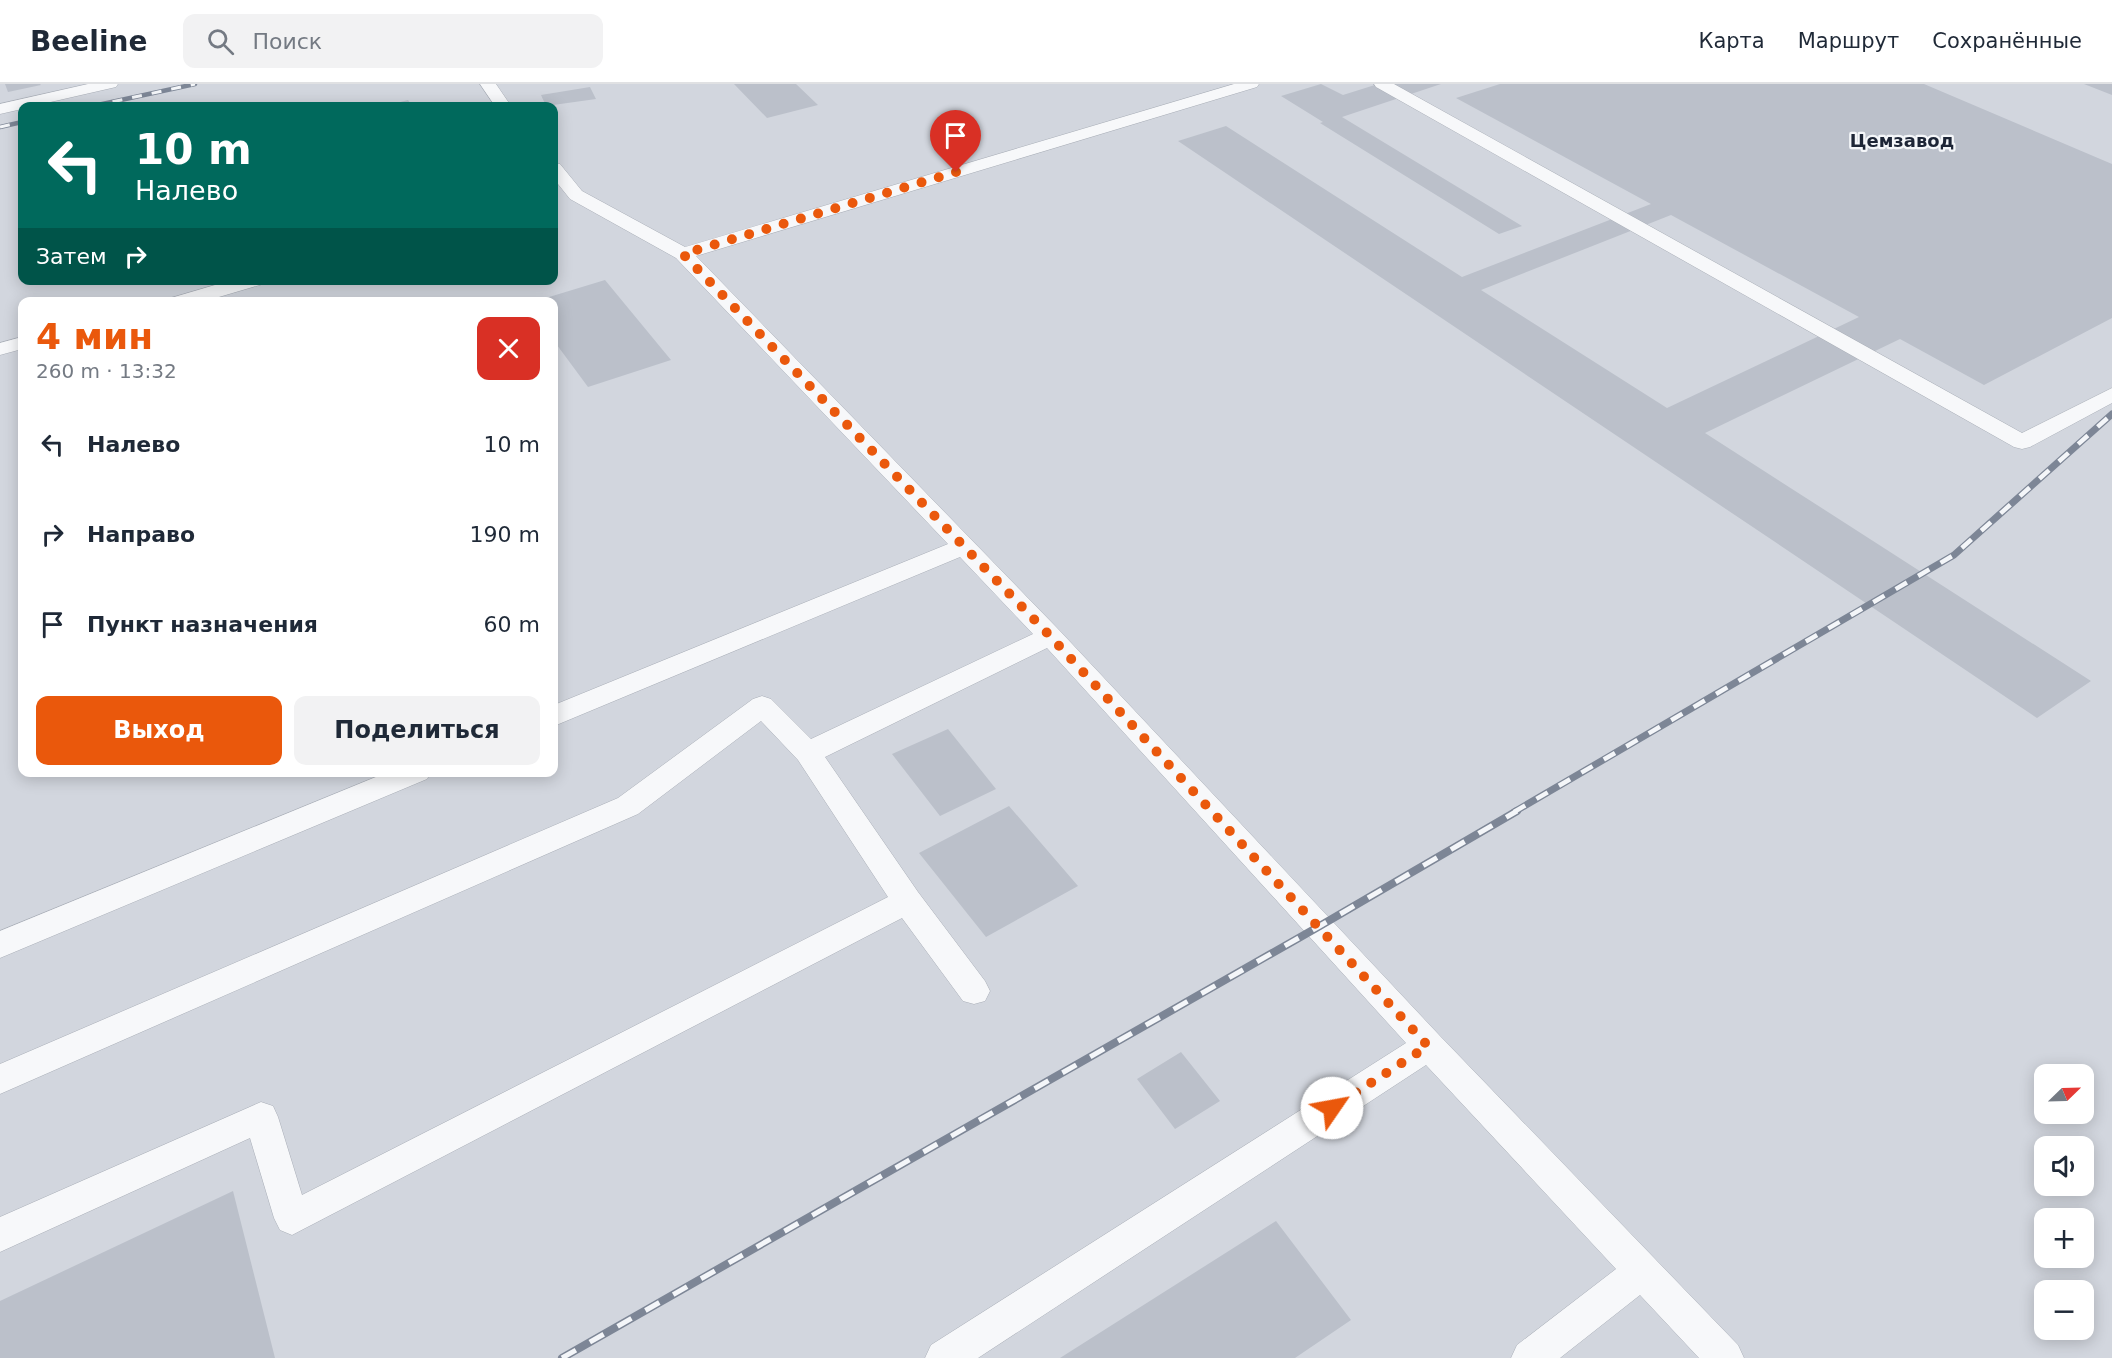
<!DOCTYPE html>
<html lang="ru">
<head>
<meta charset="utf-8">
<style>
  :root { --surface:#fff; --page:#f2f2f3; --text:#1f2937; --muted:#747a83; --line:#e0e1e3; --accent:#ea580c }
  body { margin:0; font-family:"DejaVu Sans",sans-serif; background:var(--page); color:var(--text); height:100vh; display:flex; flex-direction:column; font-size:22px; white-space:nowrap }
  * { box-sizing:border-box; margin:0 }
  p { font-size:20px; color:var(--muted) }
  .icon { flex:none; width:33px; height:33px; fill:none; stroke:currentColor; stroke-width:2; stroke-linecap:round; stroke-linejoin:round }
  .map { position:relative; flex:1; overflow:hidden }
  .details { position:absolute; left:18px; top:213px; width:540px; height:480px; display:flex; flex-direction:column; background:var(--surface); border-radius:12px; box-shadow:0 3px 15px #0003 }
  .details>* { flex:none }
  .banner { position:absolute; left:18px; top:18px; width:540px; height:183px; border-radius:12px; box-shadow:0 3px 15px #0003; background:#00695c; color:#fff; overflow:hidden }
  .needle { width:39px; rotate:67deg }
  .controls { position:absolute; left:2034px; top:980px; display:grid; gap:12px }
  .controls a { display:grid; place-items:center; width:60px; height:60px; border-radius:12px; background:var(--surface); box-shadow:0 3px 15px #0003; font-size:30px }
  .pin { position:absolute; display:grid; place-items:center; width:51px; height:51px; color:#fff; margin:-62px -26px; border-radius:50% 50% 50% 0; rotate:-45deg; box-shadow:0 0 6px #0007 }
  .pin .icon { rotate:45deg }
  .me { position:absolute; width:66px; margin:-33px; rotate:57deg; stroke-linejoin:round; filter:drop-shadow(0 0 4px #0008) }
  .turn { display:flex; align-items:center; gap:21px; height:126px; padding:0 18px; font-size:27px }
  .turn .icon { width:78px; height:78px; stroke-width:2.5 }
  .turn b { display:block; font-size:42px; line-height:51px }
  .then { display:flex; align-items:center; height:57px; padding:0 18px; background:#0003; gap:12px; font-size:22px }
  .round { display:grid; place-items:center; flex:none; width:63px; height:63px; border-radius:12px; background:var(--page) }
  .overview { display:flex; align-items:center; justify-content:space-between; height:102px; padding:0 18px }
  h1 { font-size:36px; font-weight:700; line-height:45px; color:var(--accent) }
  .button { display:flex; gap:12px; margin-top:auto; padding:12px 18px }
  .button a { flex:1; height:69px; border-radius:12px; background:var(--accent); color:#fff; font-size:24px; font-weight:700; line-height:69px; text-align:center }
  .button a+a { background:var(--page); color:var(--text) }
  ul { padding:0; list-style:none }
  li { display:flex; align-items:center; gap:18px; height:90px; padding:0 18px }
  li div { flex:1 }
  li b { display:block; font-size:22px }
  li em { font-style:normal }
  header { display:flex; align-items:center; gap:36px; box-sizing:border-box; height:84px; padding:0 30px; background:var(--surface); border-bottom:2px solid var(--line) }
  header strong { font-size:28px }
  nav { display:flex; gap:33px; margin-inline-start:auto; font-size:21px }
  .search { width:420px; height:54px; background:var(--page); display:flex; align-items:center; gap:15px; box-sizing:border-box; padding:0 21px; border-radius:12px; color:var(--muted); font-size:22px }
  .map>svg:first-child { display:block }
  .built { fill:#d2d6de; fill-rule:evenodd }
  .building { fill:#bbc0ca; fill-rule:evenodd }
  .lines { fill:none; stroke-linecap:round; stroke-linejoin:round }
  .lane-casing { stroke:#a9aeb7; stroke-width:1 }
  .lane { fill:#f7f8fa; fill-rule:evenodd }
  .rail-far2-casing { stroke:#7d8696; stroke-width:4.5 }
  .rail-far1-casing { stroke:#7d8696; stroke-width:7 }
  .rail-casing { stroke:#7d8696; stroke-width:8 }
  .rail-far2 { stroke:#f4f6f9; stroke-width:3; stroke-dasharray:10; stroke-linecap:butt }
  .rail-far1 { stroke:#f4f6f9; stroke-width:4.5; stroke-dasharray:13; stroke-linecap:butt }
  .rail { stroke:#f4f6f9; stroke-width:5; stroke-dasharray:16; stroke-linecap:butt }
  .route { stroke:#ea580c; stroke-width:10; stroke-dasharray:0 18 }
  .labels { text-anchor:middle; stroke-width:4.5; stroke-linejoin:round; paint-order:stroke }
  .far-neighbourhood-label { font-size:18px; font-weight:bold; fill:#1d2536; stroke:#f4f6f9 }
</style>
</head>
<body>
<header>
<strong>Beeline</strong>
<div class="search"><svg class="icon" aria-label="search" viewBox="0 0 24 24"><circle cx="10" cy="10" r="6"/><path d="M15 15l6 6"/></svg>Поиск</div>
<nav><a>Карта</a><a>Маршрут</a><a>Сохранённые</a></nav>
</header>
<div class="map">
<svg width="2112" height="1274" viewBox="0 0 2112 1274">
  <rect width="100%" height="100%" fill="#e4e7ec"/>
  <path class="built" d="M0,0h2112v1274h-2112zM22,22h532v174h-532zM22,218h532v470h-532zM2044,990h40v39h-40zM2044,1062h40v39h-40zM2044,1134h40v39h-40zM2044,1206h40v39h-40z"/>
  <path class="building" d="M5,0h35l1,1 -33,7z
    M734,0h62l22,21 -51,13z
    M1321,0l22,11 35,-11h63l-99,33 180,109 -23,8 -179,-111 3,-1 -42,-26z
    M1500,0h424l188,80v154l-128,67 -84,-46 -195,94 386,248 -54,37 -859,-577 48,-15 236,151 189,-73 -195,-106zM1671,131l188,102 -192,91 -186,-118z
    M2084,0h28v11z
    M590,3l6,12 -50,7 -5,-11z
    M408,16l4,6h-27z
    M605,196l66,80 -83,27 -34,-46v-39l-18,-1z
    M948,645l48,60 -56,27 -48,-62z
    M1009,722l69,80 -92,51 -67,-84z
    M1181,968l39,49 -45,28 -38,-50z
    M233,1107l42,167h-275v-57z
    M1276,1137l75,99 -56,38h-235z"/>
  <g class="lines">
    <defs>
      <path id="lane" d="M88,0h30l-2,3 -83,19h-11v3l-22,5v-10z
        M480,0h16l15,22h-16z
        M1234,0h25l-2,3 -561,169 363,374 381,406 298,309 6,13h-45l-59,-63 -80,63h-49l6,-13 99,-76 -190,-204 -448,293h-53l6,-13 475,-302 -359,-395 -222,109 93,135 67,89 5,10 -5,10 -11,3 -11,-3 -61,-83 -610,317 -12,-5 -6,-12 -24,-80 -250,114v-35l261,-115 12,4 5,11 24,78 586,-298 -90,-137 -37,-39 -123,93 -638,280v-30l618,-266 135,-99 9,-3 9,3 40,40 222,-105 -73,-77 -406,169v-21l394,-161 -272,-286 -106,-59 -16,-20v-16l6,1 22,27 103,56z
        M1374,0h20l628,349 90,-45v15l-82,44 -8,2 -8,-2 -638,-360z
        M232,196h33l-2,4 -61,18h-34l3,-4z
        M22,253v12l-22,6v-12z
        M388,688h43l-4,7 -427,179v-27z"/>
    </defs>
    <use href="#lane" class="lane-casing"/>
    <use href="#lane" class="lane"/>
    <defs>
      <path id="rail-far2" d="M93,22l102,-22
        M0,43l22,-5"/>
      <path id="rail-far1" d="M1514,728l440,-257 158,-141"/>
      <path id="rail" d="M562,1274l756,-431 199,-116"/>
    </defs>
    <use href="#rail-far2" class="rail-far2-casing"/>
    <use href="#rail-far1" class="rail-far1-casing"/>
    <use href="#rail" class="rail-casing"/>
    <use href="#rail-far2" class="rail-far2"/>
    <use href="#rail-far1" class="rail-far1"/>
    <use href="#rail" class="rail"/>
  </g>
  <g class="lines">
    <path class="route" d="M956,88l-273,82 367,382 378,410 -96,62"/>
  </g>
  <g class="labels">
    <g class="far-neighbourhood-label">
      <text x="1902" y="63">Цемзавод</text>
    </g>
  </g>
</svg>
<div class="controls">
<a><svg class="needle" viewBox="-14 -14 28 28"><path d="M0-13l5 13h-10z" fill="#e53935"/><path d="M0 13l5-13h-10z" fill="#747a83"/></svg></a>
<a><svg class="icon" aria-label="sound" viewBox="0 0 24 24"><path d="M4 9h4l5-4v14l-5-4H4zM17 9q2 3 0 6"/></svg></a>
<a>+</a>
<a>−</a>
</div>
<div class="pin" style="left:956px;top:88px;background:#d93025"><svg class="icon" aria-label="arrive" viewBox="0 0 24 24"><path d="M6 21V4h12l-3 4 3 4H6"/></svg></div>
<svg class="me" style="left:1332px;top:1024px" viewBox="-20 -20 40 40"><circle r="19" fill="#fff"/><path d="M0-13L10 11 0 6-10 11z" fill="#ea580c"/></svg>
<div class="banner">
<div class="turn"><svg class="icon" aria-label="left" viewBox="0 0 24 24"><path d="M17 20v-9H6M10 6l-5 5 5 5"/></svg><div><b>10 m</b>Налево</div></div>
<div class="then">Затем<svg class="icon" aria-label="right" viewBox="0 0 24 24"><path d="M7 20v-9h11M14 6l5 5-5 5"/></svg></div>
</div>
<section class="details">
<div class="overview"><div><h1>4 мин</h1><p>260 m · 13:32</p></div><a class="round" style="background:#d93025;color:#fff"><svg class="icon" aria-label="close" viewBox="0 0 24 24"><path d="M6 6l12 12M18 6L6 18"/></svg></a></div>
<ul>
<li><svg class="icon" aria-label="left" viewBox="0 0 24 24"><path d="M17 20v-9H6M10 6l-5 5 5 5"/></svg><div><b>Налево</b></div><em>10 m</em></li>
<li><svg class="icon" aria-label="right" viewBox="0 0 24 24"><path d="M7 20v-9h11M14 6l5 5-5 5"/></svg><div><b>Направо</b></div><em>190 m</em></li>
<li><svg class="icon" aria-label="arrive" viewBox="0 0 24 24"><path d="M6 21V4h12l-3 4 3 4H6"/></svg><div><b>Пункт назначения</b></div><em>60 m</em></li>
</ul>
<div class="button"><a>Выход</a><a>Поделиться</a></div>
</section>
</div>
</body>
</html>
